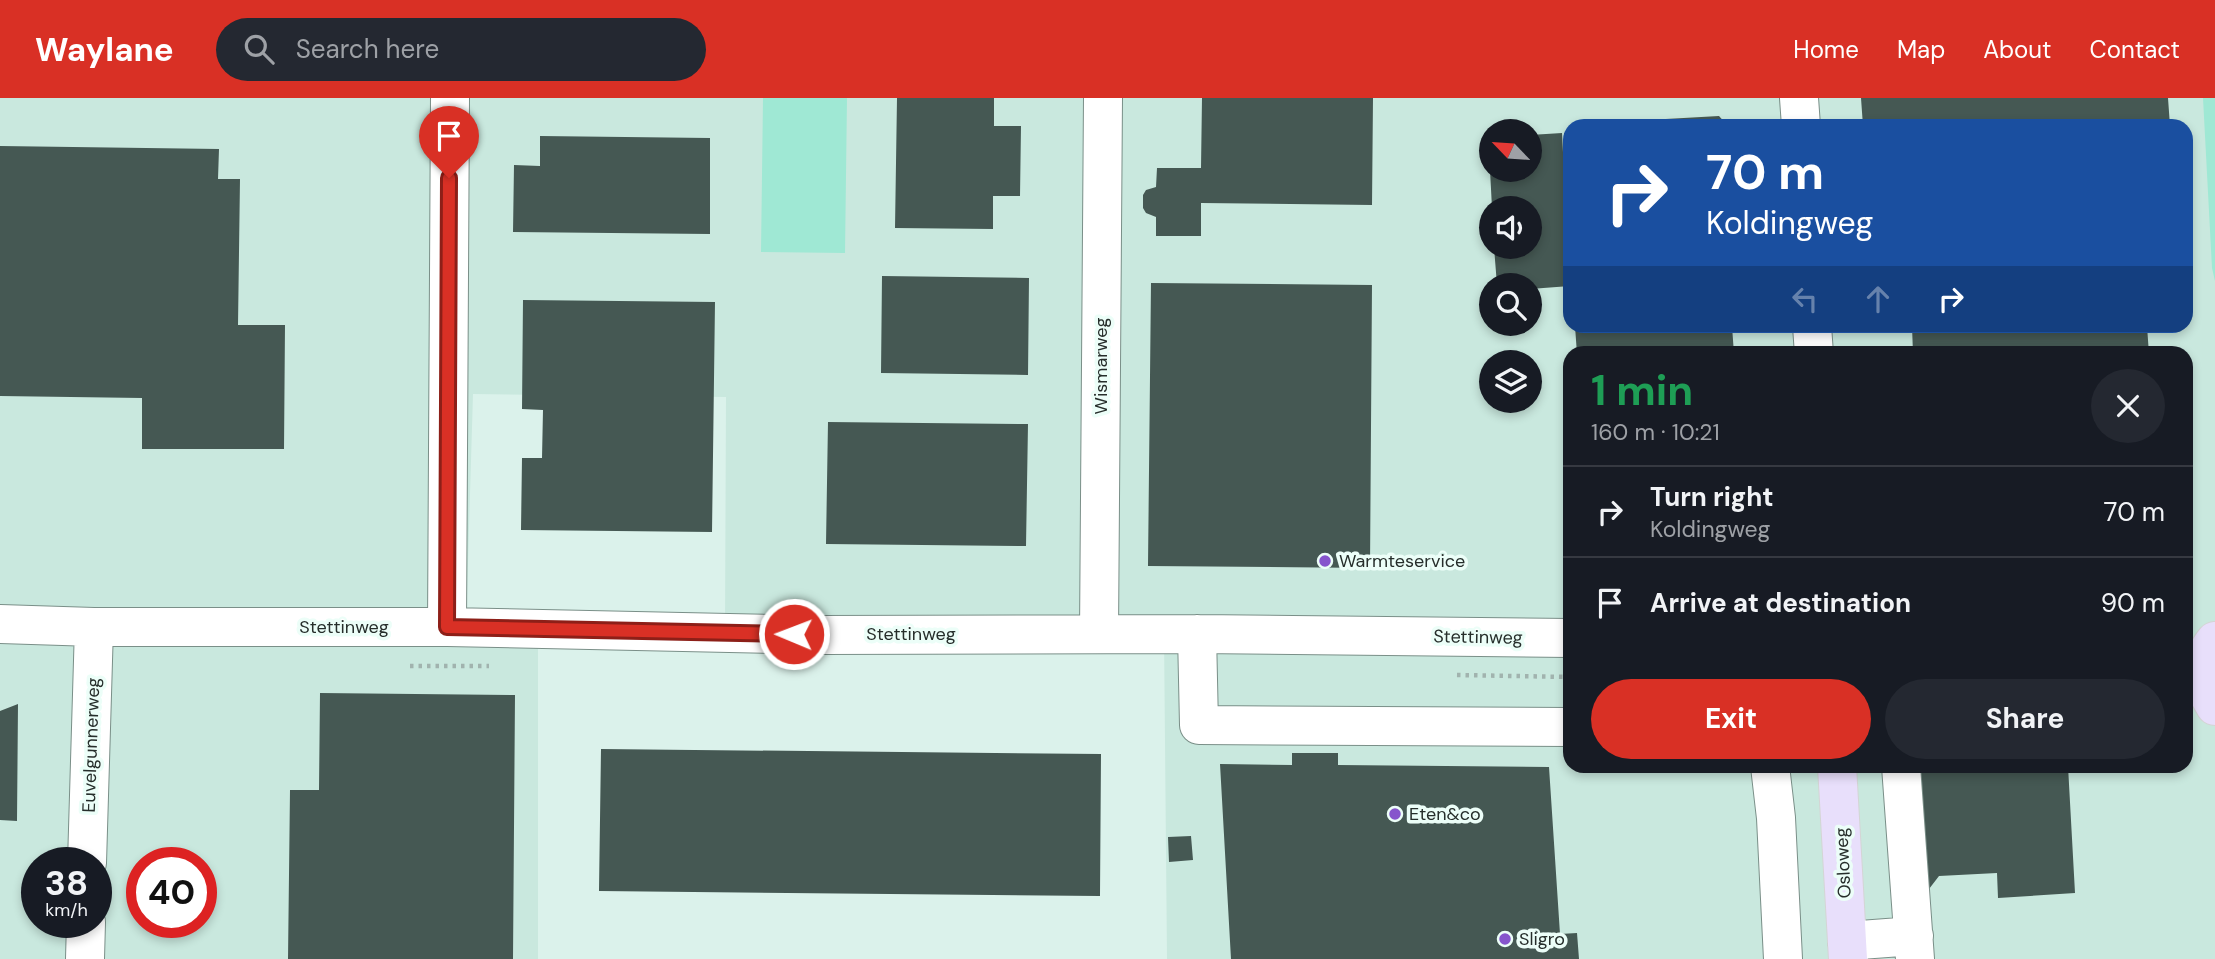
<!DOCTYPE html>
<html lang="en">
<head>
<meta charset="utf-8">
<style>
  :root { --surface:#171b24; --page:#242831; --text:#f1f3f6; --muted:#9ea1a6; --line:#363941; --accent:#d93025 }
  body { margin:0; font-family:"DM Sans",sans-serif; background:var(--page); color:var(--text); height:100vh; display:flex; flex-direction:column; font-size:26px; white-space:nowrap }
  * { box-sizing:border-box; margin:0 }
  p { font-size:23px; color:var(--muted) }
  .icon { flex:none; width:38px; height:38px; fill:none; stroke:currentColor; stroke-width:2; stroke-linecap:round; stroke-linejoin:round }
  .map { position:relative; flex:1; overflow:hidden }
  .side { position:absolute; left:1563px; top:248px; width:630px; height:427px; display:flex; flex-direction:column; background:var(--surface); border-radius:21px; box-shadow:0 4px 10px #0003 }
  .side>* { flex:none }
  .guide { position:absolute; left:1563px; top:21px; width:630px; height:214px; border-radius:21px; box-shadow:0 4px 10px #0003; background:#1a4fa0; color:#fff; overflow:hidden }
  .needle { width:46px; rotate:295deg }
  .buttons { position:absolute; left:1479px; top:21px; display:grid; gap:14px }
  .buttons a { display:grid; place-items:center; width:63px; height:63px; border-radius:50%; background:var(--surface); box-shadow:0 4px 10px #0003; font-size:35px }
  .speed { position:absolute; left:21px; top:749px; display:flex; gap:14px; font-size:35px; font-weight:700; text-align:center }
  .speed>* { display:grid; place-content:center; width:91px; height:91px; border-radius:50%; background:var(--surface); box-shadow:0 4px 10px #0003; line-height:1 }
  .speed small { font-size:18px; font-weight:400 }
  .speed .limit { border:10px solid #d22; background:#fff; color:#111 }
  .pin { position:absolute; display:grid; place-items:center; width:60px; height:60px; color:#fff; margin:-72px -30px; border-radius:50% 50% 50% 0; rotate:-45deg; box-shadow:0 0 7px #0007 }
  .pin .icon { rotate:45deg }
  .me { position:absolute; width:77px; margin:-38px; rotate:271deg; stroke-linejoin:round; filter:drop-shadow(0 0 5px #0008) }
  .turn { display:flex; align-items:center; gap:24px; height:147px; padding:0 28px; font-size:32px }
  .turn .icon { width:91px; height:91px; stroke-width:2.5 }
  .turn b { display:block; font-size:49px; line-height:60px }
  .lanes { display:flex; align-items:center; height:66px; padding:0 28px; background:#0003; justify-content:center; gap:35px; direction:ltr }
  .lanes .off { opacity:.35 }
  .round { display:grid; place-items:center; flex:none; width:74px; height:74px; border-radius:37px; background:var(--page) }
  .headline { display:flex; align-items:center; justify-content:space-between; height:119px; padding:0 28px }
  h1 { font-size:42px; font-weight:700; line-height:52px; color:#1e9e55 }
  .primary-button { display:flex; gap:14px; margin-top:auto; padding:14px 28px }
  .primary-button a { flex:1; height:80px; border-radius:42px; background:var(--accent); color:#fff; font-size:28px; font-weight:700; line-height:80px; text-align:center }
  .primary-button a+a { background:var(--page); color:var(--text) }
  ul { padding:0; list-style:none }
  li { display:flex; align-items:center; gap:21px; height:91px; padding:0 28px; border-top:2px solid var(--line) }
  li div { flex:1 }
  li b { display:block; font-size:26px }
  li em { font-style:normal }
  header { display:flex; align-items:center; gap:42px; box-sizing:border-box; height:98px; padding:0 35px; background:var(--accent); color:#fff }
  header strong { font-size:33px }
  nav { display:flex; gap:38px; margin-inline-start:auto; font-size:24px }
  .search { width:490px; height:63px; background:var(--page); display:flex; align-items:center; gap:18px; box-sizing:border-box; padding:0 24px; border-radius:38px; color:var(--muted); font-size:26px }
  .map>svg:first-child { display:block }
  .built { fill:#c9e8de; fill-rule:evenodd }
  .green { fill:#9fe8d4 }
  .building { fill:#455853 }
  .lines { fill:none; stroke-linecap:round; stroke-linejoin:round }
  .minor-casing { stroke:#7a8f88; stroke-width:40 }
  .major-casing { stroke:#d4d5d5; stroke-width:40 }
  .path { stroke:#a1b3ae; stroke-width:4.5; stroke-dasharray:3.5 5; stroke-linecap:butt }
  .minor { stroke:#fff; stroke-width:38 }
  .major { stroke:#e8dffb; stroke-width:38 }
  .route-casing { stroke:#8d1f18; stroke-width:18 }
  .route { stroke:#d93025; stroke-width:12 }
  .poi-dot { fill:#8654cc; stroke:#ecfef8; stroke-width:2.5 }
  .labels { text-anchor:middle; stroke-width:7; stroke-linejoin:round; paint-order:stroke }
  .street-label { font-size:18px; fill:#262e2b; stroke:#ecfef8 }
  .poi-label { font-size:18px; fill:#262e2b; stroke:#ecfef8; text-anchor:start }
</style>
</head>
<body>
<header>
<strong>Waylane</strong>
<div class="search"><svg class="icon" aria-label="search" viewBox="0 0 24 24"><circle cx="10" cy="10" r="6"/><path d="M15 15l6 6"/></svg>Search here</div>
<nav><a>Home</a><a>Map</a><a>About</a><a>Contact</a></nav>
</header>
<div class="map">
<svg width="2215" height="861" viewBox="0 0 2215 861">
  <rect width="100%" height="100%" fill="#dbf2eb"/>
  <path class="built" d="M0,0h2215v861h-1048l-3,-326 -439,-5 1,-231 -253,-3 -7,235 72,-1v331h-538zM1570,28h616v200h-616zM1491,33h39v39h-39zM1491,110h39v39h-39zM1491,187h39v39h-39zM1570,256h616v412h-616zM1491,264h39v39h-39zM37,765h59v59h-59zM142,765h59v59h-59z"/>
  <path class="green" d="M763,0h84l-2,155 -84,-1z
    M2203,0h12v183l-3,-13z"/>
  <path class="building" d="M897,0h97v28h27l-1,70h-27v33l-98,-1z
    M1202,0h171l-1,107 -171,-2v33h-45v-19l-10,-4 -3,-5v-13l3,-5 10,-3 1,-19h44z
    M1861,0h307l2,28h-307z
    M1719,18l9,10h-85l5,-6z
    M1570,34v68h-2l-4,-67z
    M1562,35l8,153 -40,3v-4h-33l-3,-38h36v-39h-38l-2,-38h40v-35z
    M540,38l170,2v96l-197,-2 1,-67 26,1z
    M0,48l219,3 -1,30h22l-2,146h47l-1,124h-142v-51l-142,-2z
    M882,178l147,2 -1,97 -147,-2z
    M1151,185l221,2 -2,283 -222,-2z
    M523,202l192,2 -3,230 -191,-2 1,-72h20l1,-48 -21,-1z
    M1575,228h157l2,28h-157z
    M1912,228h235l2,28h-236z
    M828,324l200,2 -2,122 -200,-2z
    M320,595l195,2 -2,264h-225l2,-169h29z
    M18,606l-1,117 -17,-1v-109z
    M601,651l500,5 -1,142 -501,-5z
    M1292,655h46v12l211,2 11,167 17,-1 2,26h-348l-11,-195 72,1z
    M1911,668h157l7,127 -77,5 -1,-25 -58,3 -20,26z
    M1191,738l2,24 -24,2 -1,-25z"/>
  <g class="lines">
    <defs>
      <path id="minor" d="M1799,0l2,28
        M1812,228l2,28
        M0,526l94,3h353l374,8 376,-1 373,4
        M447,529l3,-529
        M1099,536l4,-536
        M1197,536l2,91 371,2
        M1770,668l6,52 7,141
        M1901,668l14,193
        M87,765l7,-236
        M1847,843l67,-5
        M85,861l1,-37"/>
      <path id="major" d="M2215,543c-17,20 -13,45 0,65
        M1837,668l11,193"/>
    </defs>
    <use href="#minor" class="minor-casing"/>
    <use href="#major" class="major-casing"/>
    <path class="path" d="M410,568h79
      M1457,577l113,2"/>
    <use href="#minor" class="minor"/>
    <use href="#major" class="major"/>
  </g>
  <g class="lines">
    <defs>
      <path id="route" d="M449,80l-2,449 347,7"/>
    </defs>
    <use href="#route" class="route-casing"/>
    <use href="#route" class="route"/>
  </g>
  <g class="poi-dot">
    <circle cx="1325" cy="463" r="7"/>
    <circle cx="1395" cy="716" r="7"/>
    <circle cx="1505" cy="841" r="7"/>
  </g>
  <g class="labels">
    <g class="street-label">
      <text transform="translate(1101 268) rotate(-90)" y="6">Wismarweg</text>
      <text x="344" y="535">Stettinweg</text>
      <text x="911" y="542">Stettinweg</text>
      <text transform="translate(1478 539) rotate(1)" y="6">Stettinweg</text>
      <text transform="translate(91 647) rotate(-88)" y="6">Euvelgunnerweg</text>
      <text transform="translate(1843 765) rotate(-93)" y="6">Osloweg</text>
    </g>
    <g class="poi-label">
      <text x="1339" y="469">Warmteservice</text>
      <text x="1409" y="722">Eten&amp;co</text>
      <text x="1519" y="847">Sligro</text>
    </g>
  </g>
</svg>
<div class="buttons">
<a><svg class="needle" viewBox="-14 -14 28 28"><path d="M0-13l5 13h-10z" fill="#e53935"/><path d="M0 13l5-13h-10z" fill="#9ea1a6"/></svg></a>
<a><svg class="icon" aria-label="sound" viewBox="0 0 24 24"><path d="M4 9h4l5-4v14l-5-4H4zM17 9q2 3 0 6"/></svg></a>
<a><svg class="icon" aria-label="search" viewBox="0 0 24 24"><circle cx="10" cy="10" r="6"/><path d="M15 15l6 6"/></svg></a>
<a><svg class="icon" aria-label="layers" viewBox="0 0 24 24"><path d="M12 4l9 5-9 5-9-5zM3 14l9 5 9-5"/></svg></a>
</div>
<div class="speed"><div>38<small>km/h</small></div><div class="limit">40</div></div>
<div class="pin" style="left:449px;top:80px;background:#d93025"><svg class="icon" aria-label="arrive" viewBox="0 0 24 24"><path d="M6 21V4h12l-3 4 3 4H6"/></svg></div>
<svg class="me" style="left:794px;top:536px" viewBox="-20 -20 40 40"><circle r="17" fill="#d93025" stroke="#fff" stroke-width="3"/><path d="M0-11L8 9 0 5-8 9z" fill="#fff"/></svg>
<div class="guide">
<div class="turn"><svg class="icon" aria-label="right" viewBox="0 0 24 24"><path d="M7 20v-9h11M14 6l5 5-5 5"/></svg><div><b>70 m</b>Koldingweg</div></div>
<div class="lanes"><svg class="icon off" aria-label="left" viewBox="0 0 24 24"><path d="M17 20v-9H6M10 6l-5 5 5 5"/></svg><svg class="icon off" aria-label="ahead" viewBox="0 0 24 24"><path d="M12 20V5M6 11l6-6 6 6"/></svg><svg class="icon" aria-label="right" viewBox="0 0 24 24"><path d="M7 20v-9h11M14 6l5 5-5 5"/></svg></div>
</div>
<section class="side">
<div class="headline"><div><h1>1 min</h1><p>160 m · 10:21</p></div><a class="round"><svg class="icon" aria-label="close" viewBox="0 0 24 24"><path d="M6 6l12 12M18 6L6 18"/></svg></a></div>
<ul>
<li><svg class="icon" aria-label="right" viewBox="0 0 24 24"><path d="M7 20v-9h11M14 6l5 5-5 5"/></svg><div><b>Turn right</b><p>Koldingweg</p></div><em>70 m</em></li>
<li><svg class="icon" aria-label="arrive" viewBox="0 0 24 24"><path d="M6 21V4h12l-3 4 3 4H6"/></svg><div><b>Arrive at destination</b></div><em>90 m</em></li>
</ul>
<div class="primary-button"><a>Exit</a><a>Share</a></div>
</section>
</div>
</body>
</html>
